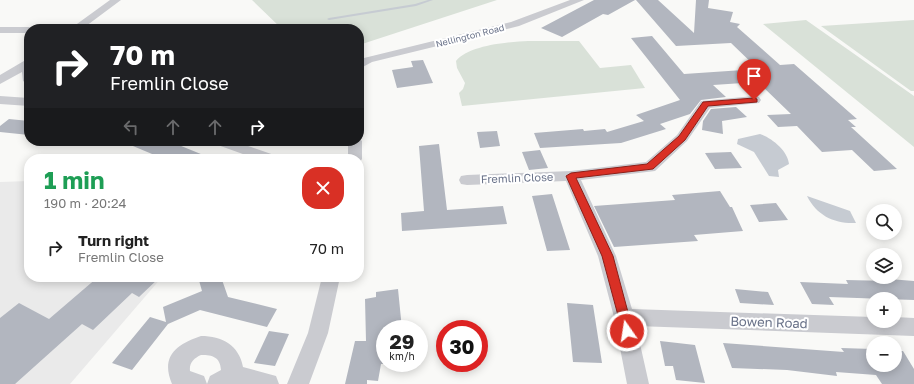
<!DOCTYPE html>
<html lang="en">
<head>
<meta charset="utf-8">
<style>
  :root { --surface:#fff; --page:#f6f6f6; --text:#222; --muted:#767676 }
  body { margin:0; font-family:"Golos Text",sans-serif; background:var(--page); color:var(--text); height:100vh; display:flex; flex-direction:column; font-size:15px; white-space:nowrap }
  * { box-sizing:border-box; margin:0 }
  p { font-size:13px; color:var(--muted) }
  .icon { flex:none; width:22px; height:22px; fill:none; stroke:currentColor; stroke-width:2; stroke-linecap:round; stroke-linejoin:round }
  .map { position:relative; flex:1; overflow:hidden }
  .panel { position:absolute; left:24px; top:154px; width:340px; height:128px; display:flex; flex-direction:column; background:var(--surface); border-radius:16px; box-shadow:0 2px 10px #0003 }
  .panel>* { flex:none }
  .banner { position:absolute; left:24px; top:24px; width:340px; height:122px; border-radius:16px; box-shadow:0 2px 10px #0003; background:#202124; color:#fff; overflow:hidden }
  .fabs { position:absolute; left:866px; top:204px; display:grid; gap:8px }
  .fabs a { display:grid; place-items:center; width:36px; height:36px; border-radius:50%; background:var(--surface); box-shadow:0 2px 10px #0003; font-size:20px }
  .speed { position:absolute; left:376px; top:320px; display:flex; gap:8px; font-size:20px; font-weight:700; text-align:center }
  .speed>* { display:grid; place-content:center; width:52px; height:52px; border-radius:50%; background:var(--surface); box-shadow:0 2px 10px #0003; line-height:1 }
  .speed small { font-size:10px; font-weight:400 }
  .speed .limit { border:6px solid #d22; background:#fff; color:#111 }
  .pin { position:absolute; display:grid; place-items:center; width:34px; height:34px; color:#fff; margin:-41px -17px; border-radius:50% 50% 50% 0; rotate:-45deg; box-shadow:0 0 4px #0007 }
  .pin .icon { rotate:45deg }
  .me { position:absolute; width:44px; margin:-22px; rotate:347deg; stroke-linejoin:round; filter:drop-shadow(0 0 3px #0008) }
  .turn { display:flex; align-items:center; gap:14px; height:84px; padding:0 20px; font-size:18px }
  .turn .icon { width:52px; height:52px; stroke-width:2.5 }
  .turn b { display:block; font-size:28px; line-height:34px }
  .lanes { display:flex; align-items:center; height:38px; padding:0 20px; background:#0003; justify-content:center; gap:20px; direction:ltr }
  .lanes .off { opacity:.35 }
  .round { display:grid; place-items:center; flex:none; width:42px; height:42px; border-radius:16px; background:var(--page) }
  .summary { display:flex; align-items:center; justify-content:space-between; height:68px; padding:0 20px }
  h1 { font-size:24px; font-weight:700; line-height:30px; color:#1e9e55 }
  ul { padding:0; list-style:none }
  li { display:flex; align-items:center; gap:12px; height:52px; padding:0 20px }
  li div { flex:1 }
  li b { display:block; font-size:15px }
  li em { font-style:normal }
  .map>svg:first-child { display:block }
  .built { fill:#eaeaea }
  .green { fill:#d9e1d8 }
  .water { fill:#c6cbd2 }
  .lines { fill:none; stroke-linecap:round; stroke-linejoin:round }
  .stream { fill:#c6cbd2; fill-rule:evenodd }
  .building { fill:#b2b6bf }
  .minor { fill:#cacbd0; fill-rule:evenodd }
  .route { fill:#d93025; stroke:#8d1f18 }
  .labels { text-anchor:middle; stroke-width:4; stroke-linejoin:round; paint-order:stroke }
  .far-street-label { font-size:9px; fill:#687188; stroke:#fff }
  .street-label { font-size:11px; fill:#687188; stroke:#fff }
  .near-street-label { font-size:13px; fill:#687188; stroke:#fff }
</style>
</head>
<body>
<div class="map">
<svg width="914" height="384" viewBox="0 0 914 384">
  <rect width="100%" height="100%" fill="#f9f9f7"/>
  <path class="built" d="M29,181v96h133l-92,107h-70v-202z"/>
  <path class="green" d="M252,0h245l-138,45v-16h-77z
    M806,20l108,76v51l-151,-123z
    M914,20v71h-3l-90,-65z
    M528,41h51l21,27 31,-3 14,23 -183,18 -3,-13 4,-4 2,-6 -8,-15 -1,-7c13,-16 53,-19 72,-20z"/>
  <path class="water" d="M760,134c12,4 28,17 29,30l-11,6 1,7 -10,-1 -15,-24 -17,-8 1,-5z
    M807,196l43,15 6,12c-21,1 -39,-7 -49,-27z"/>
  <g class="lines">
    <path class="stream" d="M428,0h5l-17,6 -87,14 -2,-1 2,-1 86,-14z"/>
  </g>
  <path class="building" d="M594,0h41l-27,15 -5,-1 -41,23 -21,-9z
    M636,0h22l36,33 2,-33h13l-1,8 25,4 -3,10 10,2 -3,3 43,38 14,-1 63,55 -9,1 8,7h-5l46,42 -23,2 -22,-21 -30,2 -25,-26 -19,1 -11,-12 24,-1 -33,-32 -45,3 13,12 -25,3 -11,14 -30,10 6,5 -45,14 -81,5 -6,-15 49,-4 1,2 21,-2 2,3 37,-11 -8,-6 44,-15 -49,-62 21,-2 32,38 74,-5 -27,-26 -55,3z
    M423,60l10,23 -36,5 -5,-18 21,-3 -2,-6z
    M736,107l11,10 -25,4 1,13 -21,-4 1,-9 8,-12z
    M9,119l20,2v14l-29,-3v-6z
    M497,131l3,15 -20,2 -3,-16z
    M121,141h48l44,18h-49z
    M439,144l8,66 56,-4 4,18 -105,7 -1,-18 23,-2 -5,-65z
    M540,150l8,18 -19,2 -7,-18z
    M731,152l11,16 -27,1 -10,-16z
    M720,191l10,16h2l11,24 -49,4 4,6 -84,6 -20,-41 81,-6 -3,-5z
    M552,194l18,56 -23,1 -15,-55z
    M776,203l12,17 -29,2 -9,-17z
    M98,277h62l-21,20 -7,-4 -39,37 -11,-6 -67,60h-15v-66l19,-15 30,16z
    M198,277h23l7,20 49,12 -10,18 -67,-17 -32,14 -36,46 -20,-7 38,-46 16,5 -3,-15 39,-16z
    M889,279l25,2v19l-85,-3 5,8 -22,-1 -12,-22 48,2 -2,-4 44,1z
    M398,289l4,40h-17v35h-4l-3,17 -11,-1v4h-22l10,-43h11l-1,-42 11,-2v-5z
    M735,289l33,3 6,13 -34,-2z
    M567,303l26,2 9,58 -29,-1z
    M269,331l20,3 -14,32 -21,-3z
    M660,341l35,4 10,38 -29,-3 -3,-14h-8z
    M723,343l121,9 -3,-4 32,1v16h22v-14h8l11,18v15h-32l-6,-9 -40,-3 1,4 -50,-6 -55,-2z"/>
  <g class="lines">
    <path class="minor" d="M110,0h11l-39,29h-12z
      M570,0h14l-65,26 -147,36 -13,7v-9l5,-2 147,-36z
      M0,27h29l5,2h-5v4h-29z
      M29,58v27l-6,-4 -1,-9 -22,12v-9z
      M0,96l29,2v8l-29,-2z
      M754,96l5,1 2,3 -2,3 -49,5 -23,33 -32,30 -74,9 35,76 16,53 241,8v4h22v-4l19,1v18l-278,-10 13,58h-22l-13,-67 -16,-61 -32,-75 -99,4 -6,-1 -2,-4 2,-4 6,-1 104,-4 75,-9 31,-27 24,-34z
      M359,138l3,3v18l-3,4v-4h-11v-18h11z
      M213,141h21l43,15 2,3h-22l-42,-15z
      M322,277h18l-12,56 -19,51h-22l21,-51z
      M201,336c21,0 38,9 42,31l33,9 3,8h-107c-12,-28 5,-40 29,-48zM201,355c12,0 19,2 20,15l-11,6 -3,8 -3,-8 -14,-5c-1,-8 4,-13 11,-16z"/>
  </g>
  <path class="route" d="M754,98l3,1v3l-49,4 -23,34 -32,29 -77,9 37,78 20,75 -2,3 -4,2 -4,-2 -21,-78 -36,-80 5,-3 76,-9 32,-28 24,-34z"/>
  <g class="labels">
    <g class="far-street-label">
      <text transform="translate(470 36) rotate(-14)" y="3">Nellington Road</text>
    </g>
    <g class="street-label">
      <text transform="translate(517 178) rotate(-2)" y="4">Fremlin Close</text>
    </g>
    <g class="near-street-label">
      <text transform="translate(769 322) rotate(2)" y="5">Bowen Road</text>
    </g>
  </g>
</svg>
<div class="fabs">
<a><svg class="icon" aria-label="search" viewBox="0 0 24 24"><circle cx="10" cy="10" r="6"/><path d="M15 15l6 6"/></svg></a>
<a><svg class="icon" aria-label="layers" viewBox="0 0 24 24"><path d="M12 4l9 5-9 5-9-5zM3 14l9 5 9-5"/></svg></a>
<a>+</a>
<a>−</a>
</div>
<div class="speed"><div>29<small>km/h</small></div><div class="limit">30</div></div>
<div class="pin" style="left:754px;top:100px;background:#d93025"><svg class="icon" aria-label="arrive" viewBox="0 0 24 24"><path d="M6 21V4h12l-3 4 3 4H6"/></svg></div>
<svg class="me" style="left:627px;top:331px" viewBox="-20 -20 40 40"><circle r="17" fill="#d93025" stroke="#fff" stroke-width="3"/><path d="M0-11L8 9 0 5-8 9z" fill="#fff"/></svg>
<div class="banner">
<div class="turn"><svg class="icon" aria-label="right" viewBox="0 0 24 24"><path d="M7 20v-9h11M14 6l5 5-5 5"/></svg><div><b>70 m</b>Fremlin Close</div></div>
<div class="lanes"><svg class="icon off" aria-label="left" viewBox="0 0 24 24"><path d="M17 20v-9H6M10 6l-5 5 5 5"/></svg><svg class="icon off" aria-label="ahead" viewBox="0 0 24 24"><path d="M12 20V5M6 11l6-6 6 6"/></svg><svg class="icon off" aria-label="ahead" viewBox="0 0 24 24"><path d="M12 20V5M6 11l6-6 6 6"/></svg><svg class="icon" aria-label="right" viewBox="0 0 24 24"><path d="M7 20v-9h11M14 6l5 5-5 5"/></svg></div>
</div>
<section class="panel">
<div class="summary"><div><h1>1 min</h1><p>190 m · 20:24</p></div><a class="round" style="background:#d93025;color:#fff"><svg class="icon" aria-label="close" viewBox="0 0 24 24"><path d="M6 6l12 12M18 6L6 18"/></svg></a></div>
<ul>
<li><svg class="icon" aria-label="right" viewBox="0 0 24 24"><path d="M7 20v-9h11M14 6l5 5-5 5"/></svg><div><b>Turn right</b><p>Fremlin Close</p></div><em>70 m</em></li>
</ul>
</section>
</div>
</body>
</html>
